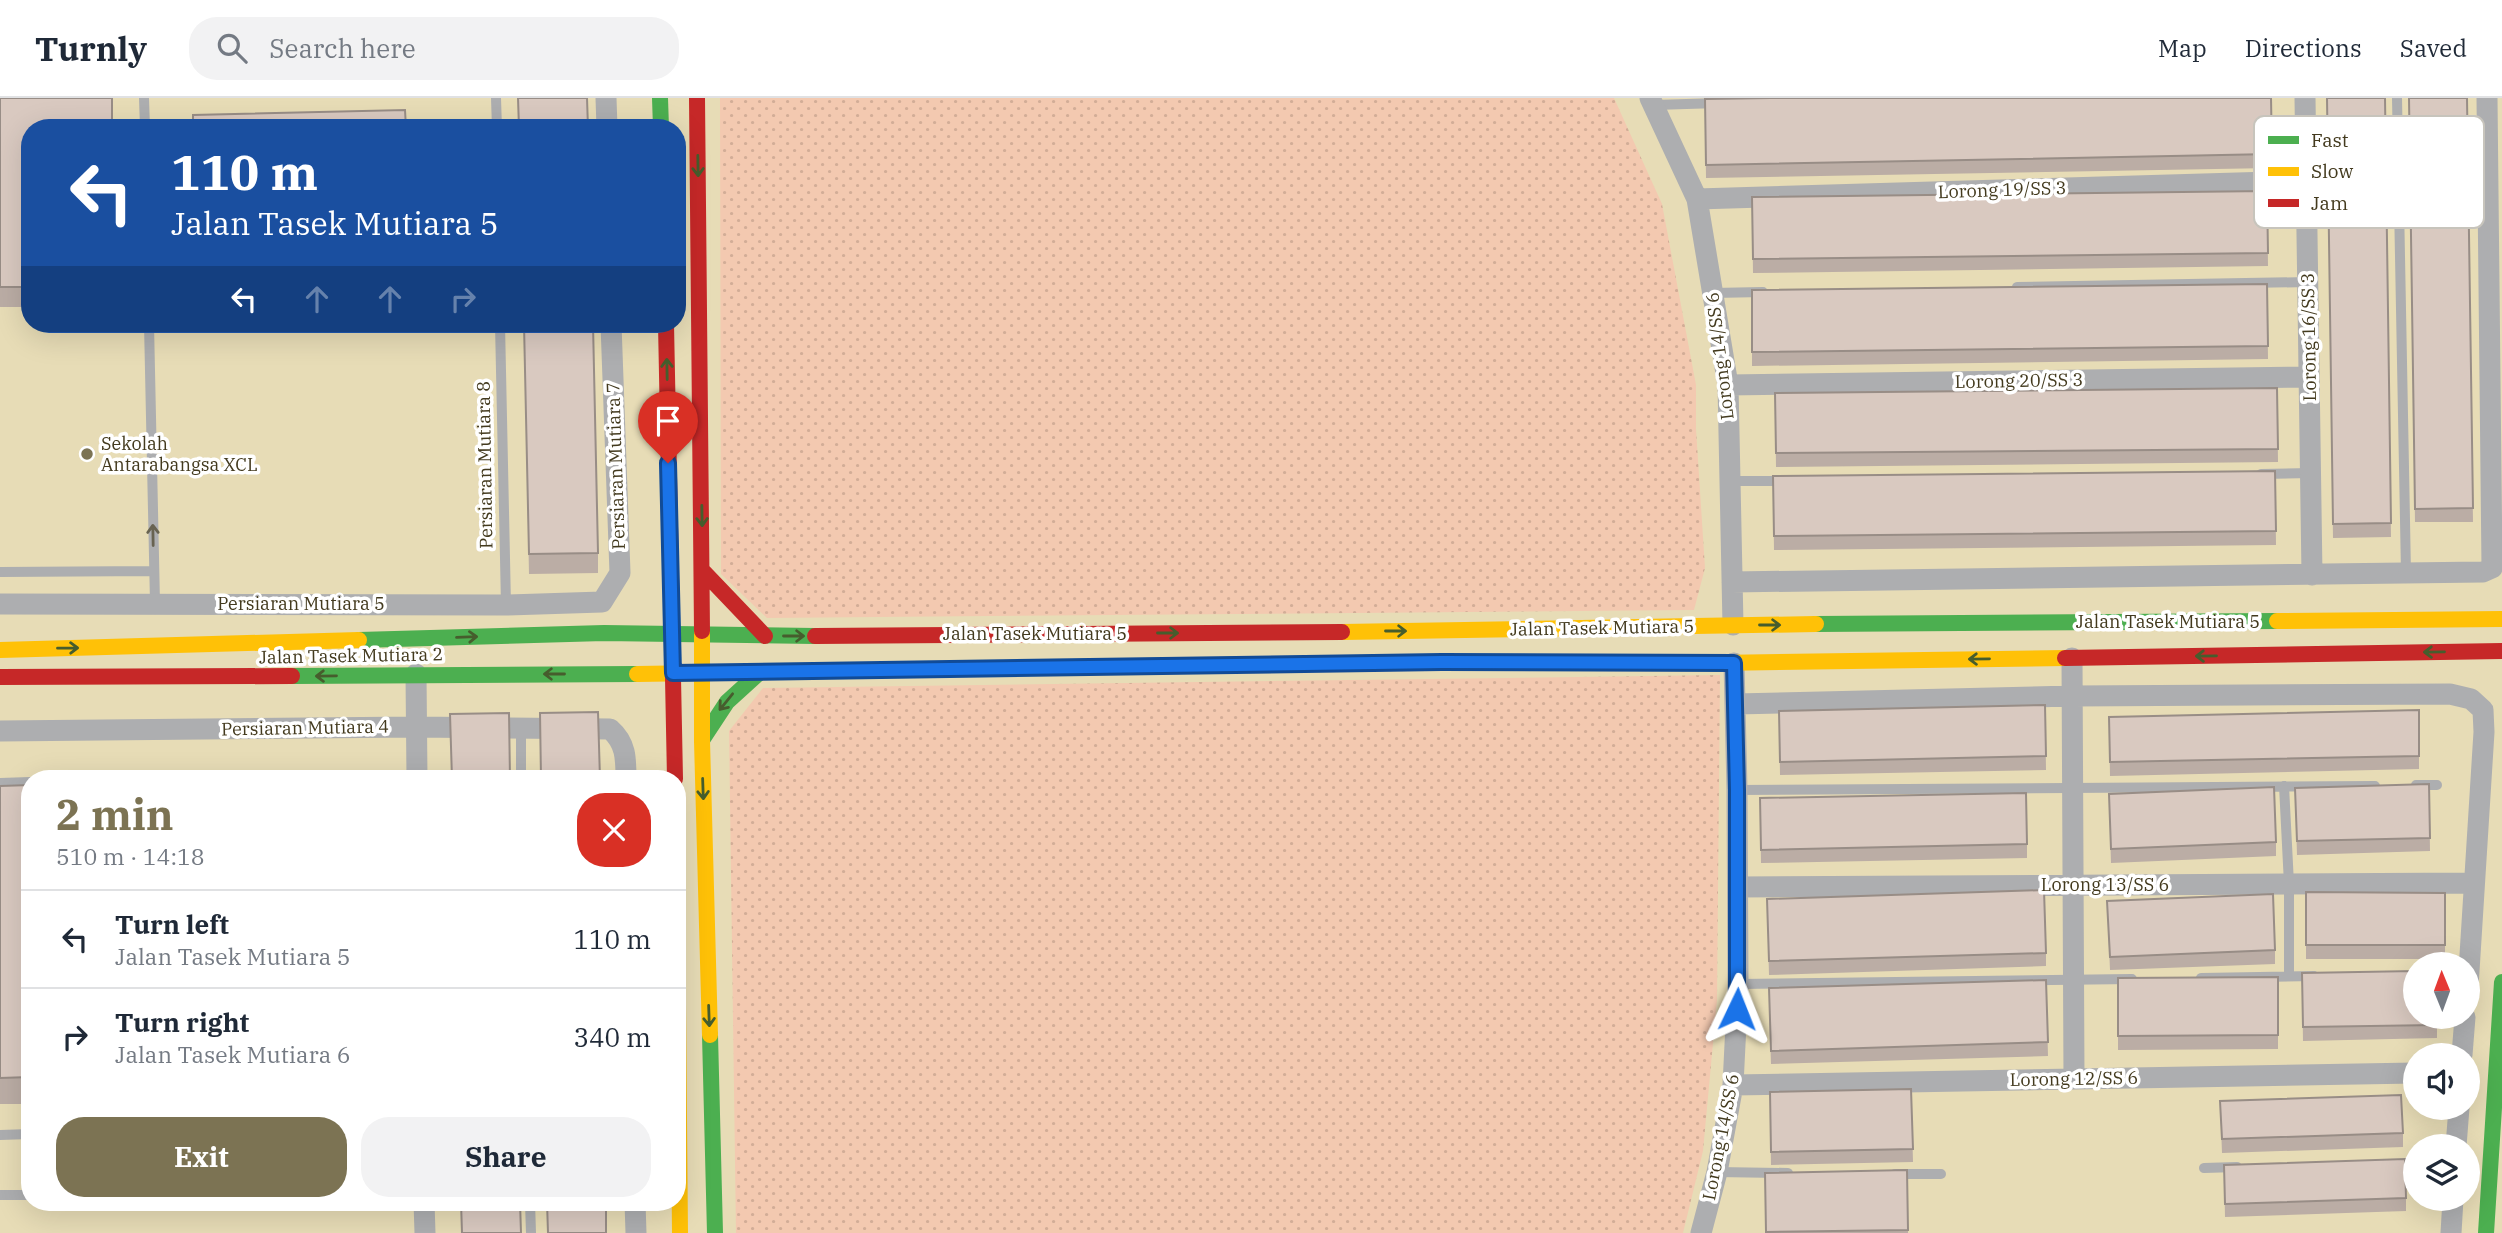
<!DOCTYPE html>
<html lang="en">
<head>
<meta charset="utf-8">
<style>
  :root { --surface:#fff; --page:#f2f2f3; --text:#1f2937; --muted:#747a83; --line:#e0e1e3; --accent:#7c7353 }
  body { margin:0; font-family:"IBM Plex Serif",serif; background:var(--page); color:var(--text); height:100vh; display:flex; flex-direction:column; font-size:26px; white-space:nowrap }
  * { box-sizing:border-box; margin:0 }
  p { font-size:23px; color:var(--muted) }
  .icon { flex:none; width:38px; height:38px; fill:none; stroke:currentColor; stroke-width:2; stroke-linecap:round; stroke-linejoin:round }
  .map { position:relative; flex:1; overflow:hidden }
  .drawer { position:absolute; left:21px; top:672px; width:665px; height:441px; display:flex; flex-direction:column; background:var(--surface); border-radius:28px; box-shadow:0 7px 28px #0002 }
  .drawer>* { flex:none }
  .guide { position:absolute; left:21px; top:21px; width:665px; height:214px; border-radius:28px; box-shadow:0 7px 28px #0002; background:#1a4fa0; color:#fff; overflow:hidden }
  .needle { width:46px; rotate:359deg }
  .fabs { position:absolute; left:2403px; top:854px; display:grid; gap:14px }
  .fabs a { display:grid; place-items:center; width:77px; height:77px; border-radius:50%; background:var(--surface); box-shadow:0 7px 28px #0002; font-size:35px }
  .pin { position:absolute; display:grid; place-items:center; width:60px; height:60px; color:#fff; margin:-72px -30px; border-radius:50% 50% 50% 0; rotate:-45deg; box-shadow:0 0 7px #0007 }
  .pin .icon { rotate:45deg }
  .me { position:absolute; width:77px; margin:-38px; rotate:2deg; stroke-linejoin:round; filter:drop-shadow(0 0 5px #0008) }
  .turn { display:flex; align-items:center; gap:24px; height:147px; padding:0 35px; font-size:32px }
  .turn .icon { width:91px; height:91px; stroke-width:2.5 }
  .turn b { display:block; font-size:49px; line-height:60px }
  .lanes { display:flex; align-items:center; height:66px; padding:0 35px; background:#0003; justify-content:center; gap:35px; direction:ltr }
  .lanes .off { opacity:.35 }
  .round { display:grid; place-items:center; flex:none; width:74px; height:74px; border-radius:28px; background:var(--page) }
  .head { display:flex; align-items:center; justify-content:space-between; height:119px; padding:0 35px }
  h1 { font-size:42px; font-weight:700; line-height:52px; color:var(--accent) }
  .cta { display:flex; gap:14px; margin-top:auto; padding:14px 35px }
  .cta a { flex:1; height:80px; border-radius:28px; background:var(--accent); color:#fff; font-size:28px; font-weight:700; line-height:80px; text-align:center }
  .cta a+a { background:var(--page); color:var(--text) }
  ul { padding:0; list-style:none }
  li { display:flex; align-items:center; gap:21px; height:98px; padding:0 35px; border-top:2px solid var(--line) }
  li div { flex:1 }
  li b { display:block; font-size:26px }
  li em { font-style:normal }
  header { display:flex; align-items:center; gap:42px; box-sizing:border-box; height:98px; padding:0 35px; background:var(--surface); border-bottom:2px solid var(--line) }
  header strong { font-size:33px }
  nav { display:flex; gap:38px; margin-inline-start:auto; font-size:24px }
  .search { width:490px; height:63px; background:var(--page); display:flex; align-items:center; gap:18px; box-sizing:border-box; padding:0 24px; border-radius:28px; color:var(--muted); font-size:26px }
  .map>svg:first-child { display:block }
  .grass { fill:url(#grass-dots) }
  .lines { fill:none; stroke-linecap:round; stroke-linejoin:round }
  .lane { stroke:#adaeb0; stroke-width:10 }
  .street { stroke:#adaeb0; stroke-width:21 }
  .fast { stroke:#4caf50; stroke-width:16 }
  .slow { stroke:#ffc107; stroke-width:16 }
  .jam { stroke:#c62828; stroke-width:16 }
  .wall { fill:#bbada5 }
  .building { fill:#d9c9c0; stroke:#988d86; stroke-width:2 }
  .oneway { stroke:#465d2d }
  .oneway2 { stroke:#686351 }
  .route-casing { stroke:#114b97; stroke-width:18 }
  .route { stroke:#1a73e8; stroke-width:12 }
  .poi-dot { fill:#7c7353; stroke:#fff; stroke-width:2.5 }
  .labels { text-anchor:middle; stroke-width:7; stroke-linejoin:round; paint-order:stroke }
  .street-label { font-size:18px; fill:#433a1e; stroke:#fff }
  .poi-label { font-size:18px; fill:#433a1e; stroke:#fff; text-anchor:start }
  .key { fill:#fff; stroke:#c7c4bc; stroke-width:2 }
  .key-label { font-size:19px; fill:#433a1e }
</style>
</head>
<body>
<header>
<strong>Turnly</strong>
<div class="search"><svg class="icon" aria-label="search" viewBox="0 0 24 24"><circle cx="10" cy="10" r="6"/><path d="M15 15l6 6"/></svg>Search here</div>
<nav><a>Map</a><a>Directions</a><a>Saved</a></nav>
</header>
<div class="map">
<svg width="2502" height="1135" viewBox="0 0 2502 1135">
  <defs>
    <pattern id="grass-dots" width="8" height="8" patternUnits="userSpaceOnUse" patternTransform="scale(1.75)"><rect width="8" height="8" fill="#f3c9b0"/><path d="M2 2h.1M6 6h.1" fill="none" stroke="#d2ad97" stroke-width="1.8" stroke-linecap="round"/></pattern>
  </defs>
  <rect width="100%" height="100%" fill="#e7dcb6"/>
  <path class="grass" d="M720,0h894l48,106 34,181v44l9,139 -11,42 -927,8 -46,-44z
    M1720,577l-3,325 -14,151 -20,82h-947l-7,-502 34,-43z"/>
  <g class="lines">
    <path class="lane" d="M144,0l1,30
      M496,0l1,30
      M2397,0l9,475
      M1654,7l65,-2
      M2017,189l291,-5
      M1713,195l50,-1
      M149,226l6,279
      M500,226l6,281
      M2261,376l50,-1
      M1731,383h56
      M0,474l154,-1
      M521,629v52
      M0,685l30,-1
      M2416,687h21
      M2284,688l5,98v92
      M1737,692l638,-4
      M2201,880l113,-2
      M1738,886l394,-5
      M0,1037l30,-1
      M2393,1067h22
      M2204,1070l33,-1
      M1717,1074l71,1
      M1895,1076h46
      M0,1097h30
      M530,1104l1,31"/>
    <path class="street" d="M606,0l1,30
      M1650,0l47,101 31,186 5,240
      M2305,0l7,477
      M1697,101l610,-18
      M1728,287l581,-8
      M1732,484l751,-10 9,-4 -5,-470
      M0,506l506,1 96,-3 18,-29 -9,-249
      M2072,560l2,421
      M416,576l1,105
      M1736,606l336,-8 378,-2 21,5 12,11 1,22 -16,255
      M0,633l416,-4 194,2c16,14 16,29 16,50
      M1738,789l735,-4
      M2462,957l3,-38
      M1733,987l682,-12
      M2456,1048l3,-38
      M424,1104l1,31
      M635,1104l1,31
      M1701,1135l16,-61 16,-87 5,-101 -1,-194 -3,-127
      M2451,1135l2,-34"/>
    <path class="fast" d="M660,0l1,30
      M1816,526l461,-3
      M359,542l245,-7 211,3
      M1004,570l431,-6
      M292,578l345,-2
      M702,642l25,-38 33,-30
      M710,937l5,198
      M2486,1135l16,-251"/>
    <path class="slow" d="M2277,523l225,-2
      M702,533v110l8,294
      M1342,534l474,-8
      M0,552l359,-10
      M1716,565l349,-5
      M637,576l367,-6
      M677,790l3,345"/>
    <path class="jam" d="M697,0l5,533
      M666,226l9,455
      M702,472l63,66
      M815,538l527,-4
      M2065,560l437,-7
      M1435,564l281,1
      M0,579l292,-1"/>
  </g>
  <path class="wall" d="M0,0l30,30v179h-30z
    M2271,0l1,70 -566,10 -1,-79z
    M2327,0h58l6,439 -58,1z
    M2409,0h58l6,424h-58z
    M2267,93l1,75 -515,7 -1,-76z
    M2267,186l1,75 -516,7v-76z
    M524,226l74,229v20l-69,1z
    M2277,290l1,74 -502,5 -1,-74z
    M2275,373l1,74 -502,5 -1,-74z
    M2045,607l1,65 -266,5 -1,-64z
    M2109,619l310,39v13l-309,7z
    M2429,686l1,67 -133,4 -2,-67z
    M30,687v319h-30v-318z
    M2109,696l167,48v14l-165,7z
    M1760,700l267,46v14l-266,5z
    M2306,794l139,1v66h-139z
    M1767,801l279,54v13l-277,9z
    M2107,803l168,49v14l-165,6z
    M2302,875l135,44v21l-134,3z
    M2278,879v72l-160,1v-72z
    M2046,882l2,76 -277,8 -2,-62z
    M1911,991l2,73 -142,3 -1,-73z
    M2220,1003l183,32v14l-181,6z
    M2224,1067l182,33v13l-181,6z
    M1907,1072l1,63h-142l-1,-60z"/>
  <path class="building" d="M0,0h112v30h-82v159h-30z
    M518,0h69l1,30h-69z
    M1771,0h500l1,56 -566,11 -1,-66z
    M2327,0h58l6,425 -58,1z
    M2409,0h58l6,410 -58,1z
    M405,12l1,18h-213v-13z
    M2267,93l1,62 -515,6 -1,-62z
    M2267,186l1,62 -516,6v-62z
    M524,226h69l5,229 -69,1z
    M2277,290l1,61 -502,4 -1,-60z
    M2275,373l1,60 -502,5 -1,-60z
    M2045,607l1,51 -266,6 -1,-51z
    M2419,612v46l-309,6 -1,-45z
    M598,614l2,67h-59l-1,-66z
    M509,615l1,66h-58l-2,-65z
    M2429,686l1,54 -133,3 -2,-53z
    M30,687v292l-30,1v-292z
    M2274,689l2,55 -165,7 -2,-55z
    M2026,695l1,51 -266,6 -1,-52z
    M2044,792l2,63 -277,8 -2,-62z
    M2306,794l139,1v52h-139z
    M2273,796l2,56 -165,7 -3,-56z
    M2415,873v46h22v8l-134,2 -1,-54z
    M2278,879v58l-160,1v-58z
    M2046,882l2,62 -277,9 -2,-63z
    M1911,991l2,60 -142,3 -1,-60z
    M2401,997l2,38 -181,6 -2,-38z
    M2405,1061l1,39 -181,6 -1,-39z
    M1907,1072l1,60 -142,2 -1,-59z
    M461,1104h59l1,31h-59z
    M547,1104h59v31h-58z"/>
  <defs><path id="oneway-shaft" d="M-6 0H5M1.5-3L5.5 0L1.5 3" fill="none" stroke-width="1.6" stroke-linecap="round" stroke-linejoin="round" transform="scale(1.75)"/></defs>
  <g class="oneway">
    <use href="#oneway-shaft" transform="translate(698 68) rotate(89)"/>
    <use href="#oneway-shaft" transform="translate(667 271) rotate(-91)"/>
    <use href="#oneway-shaft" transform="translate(702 418) rotate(89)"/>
    <use href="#oneway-shaft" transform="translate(1770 527)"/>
    <use href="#oneway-shaft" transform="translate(1396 533)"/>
    <use href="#oneway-shaft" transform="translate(1168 535)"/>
    <use href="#oneway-shaft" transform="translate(794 538)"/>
    <use href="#oneway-shaft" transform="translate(467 539) rotate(-2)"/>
    <use href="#oneway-shaft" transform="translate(68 550) rotate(-1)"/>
    <use href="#oneway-shaft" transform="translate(2434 554) rotate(179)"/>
    <use href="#oneway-shaft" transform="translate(2206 558) rotate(179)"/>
    <use href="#oneway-shaft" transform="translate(1979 561) rotate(179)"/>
    <use href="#oneway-shaft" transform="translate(554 576) rotate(-180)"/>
    <use href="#oneway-shaft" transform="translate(326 578) rotate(179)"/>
    <use href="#oneway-shaft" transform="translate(726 604) rotate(129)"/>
    <use href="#oneway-shaft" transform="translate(703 691) rotate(88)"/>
    <use href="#oneway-shaft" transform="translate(709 918) rotate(88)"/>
  </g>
  <use class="oneway2" href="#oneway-shaft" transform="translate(153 437) rotate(-91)"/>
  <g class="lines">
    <defs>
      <path id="route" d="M668,365l5,210 769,-11 292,1 3,127v219"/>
    </defs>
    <use href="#route" class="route-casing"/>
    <use href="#route" class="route"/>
  </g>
  <circle class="poi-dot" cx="87" cy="356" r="7"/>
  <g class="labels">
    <g class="street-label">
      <text transform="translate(2002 92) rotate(-2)" y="6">Lorong 19/SS 3</text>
      <text transform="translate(2309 239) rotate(-91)" y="6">Lorong 16/SS 3</text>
      <text transform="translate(1720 258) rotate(-97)" y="6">Lorong 14/SS 6</text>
      <text transform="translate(2019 283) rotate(-1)" y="6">Lorong 20/SS 3</text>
      <text transform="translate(485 367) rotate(-91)" y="6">Persiaran Mutiara 8</text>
      <text transform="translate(616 368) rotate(-92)" y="6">Persiaran Mutiara 7</text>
      <text x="301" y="512">Persiaran Mutiara 5</text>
      <text x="2168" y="530">Jalan Tasek Mutiara 5</text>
      <text transform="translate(1602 530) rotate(-1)" y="6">Jalan Tasek Mutiara 5</text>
      <text x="1035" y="542">Jalan Tasek Mutiara 5</text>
      <text transform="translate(351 558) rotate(-1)" y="6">Jalan Tasek Mutiara 2</text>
      <text transform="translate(305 630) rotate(-1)" y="6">Persiaran Mutiara 4</text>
      <text x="2105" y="793">Lorong 13/SS 6</text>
      <text transform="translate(2074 981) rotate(-1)" y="6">Lorong 12/SS 6</text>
      <text transform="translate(1721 1039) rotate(-79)" y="6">Lorong 14/SS 6</text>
    </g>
    <g class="poi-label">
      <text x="101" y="352">Sekolah<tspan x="101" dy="21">Antarabangsa XCL</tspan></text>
    </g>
  </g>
  <rect x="2254" y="18" width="230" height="112" rx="10" class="key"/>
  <rect x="2268" y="38" width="31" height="8" fill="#4caf50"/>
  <rect x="2268" y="69" width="31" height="9" fill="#ffc107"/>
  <rect x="2268" y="101" width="31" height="8" fill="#c62828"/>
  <g class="key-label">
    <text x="2311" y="49">Fast</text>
    <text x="2311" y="80">Slow</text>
    <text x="2311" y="112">Jam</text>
  </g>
</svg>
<div class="fabs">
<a><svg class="needle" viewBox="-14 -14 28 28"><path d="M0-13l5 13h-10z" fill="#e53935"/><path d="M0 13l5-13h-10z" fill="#747a83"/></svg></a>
<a><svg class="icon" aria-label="sound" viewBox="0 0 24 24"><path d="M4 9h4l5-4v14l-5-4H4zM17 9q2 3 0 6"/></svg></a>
<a><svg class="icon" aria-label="layers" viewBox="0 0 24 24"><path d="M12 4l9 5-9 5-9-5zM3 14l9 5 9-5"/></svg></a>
</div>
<div class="pin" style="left:668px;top:365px;background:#d93025"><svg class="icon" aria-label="arrive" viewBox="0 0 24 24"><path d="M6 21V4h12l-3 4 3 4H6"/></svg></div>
<svg class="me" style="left:1737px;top:911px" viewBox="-20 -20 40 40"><path d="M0-17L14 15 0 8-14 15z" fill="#1a73e8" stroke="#fff" stroke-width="4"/></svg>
<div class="guide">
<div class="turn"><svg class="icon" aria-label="left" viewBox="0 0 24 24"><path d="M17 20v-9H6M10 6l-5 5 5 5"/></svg><div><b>110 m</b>Jalan Tasek Mutiara 5</div></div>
<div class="lanes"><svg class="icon" aria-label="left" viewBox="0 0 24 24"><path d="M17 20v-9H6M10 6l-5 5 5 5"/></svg><svg class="icon off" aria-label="ahead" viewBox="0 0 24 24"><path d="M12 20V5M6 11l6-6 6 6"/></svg><svg class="icon off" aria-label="ahead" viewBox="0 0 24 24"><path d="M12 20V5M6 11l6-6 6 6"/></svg><svg class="icon off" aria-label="right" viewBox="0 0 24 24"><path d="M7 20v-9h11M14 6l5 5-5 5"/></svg></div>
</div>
<section class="drawer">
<div class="head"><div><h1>2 min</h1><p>510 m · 14:18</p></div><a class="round" style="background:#d93025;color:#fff"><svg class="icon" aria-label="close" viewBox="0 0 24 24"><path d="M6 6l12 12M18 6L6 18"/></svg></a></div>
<ul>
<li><svg class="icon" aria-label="left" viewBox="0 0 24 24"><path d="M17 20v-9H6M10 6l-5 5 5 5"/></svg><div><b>Turn left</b><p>Jalan Tasek Mutiara 5</p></div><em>110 m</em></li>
<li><svg class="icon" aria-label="right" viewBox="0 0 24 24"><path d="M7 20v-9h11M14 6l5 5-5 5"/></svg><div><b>Turn right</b><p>Jalan Tasek Mutiara 6</p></div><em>340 m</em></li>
</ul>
<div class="cta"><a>Exit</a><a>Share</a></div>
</section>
</div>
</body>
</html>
